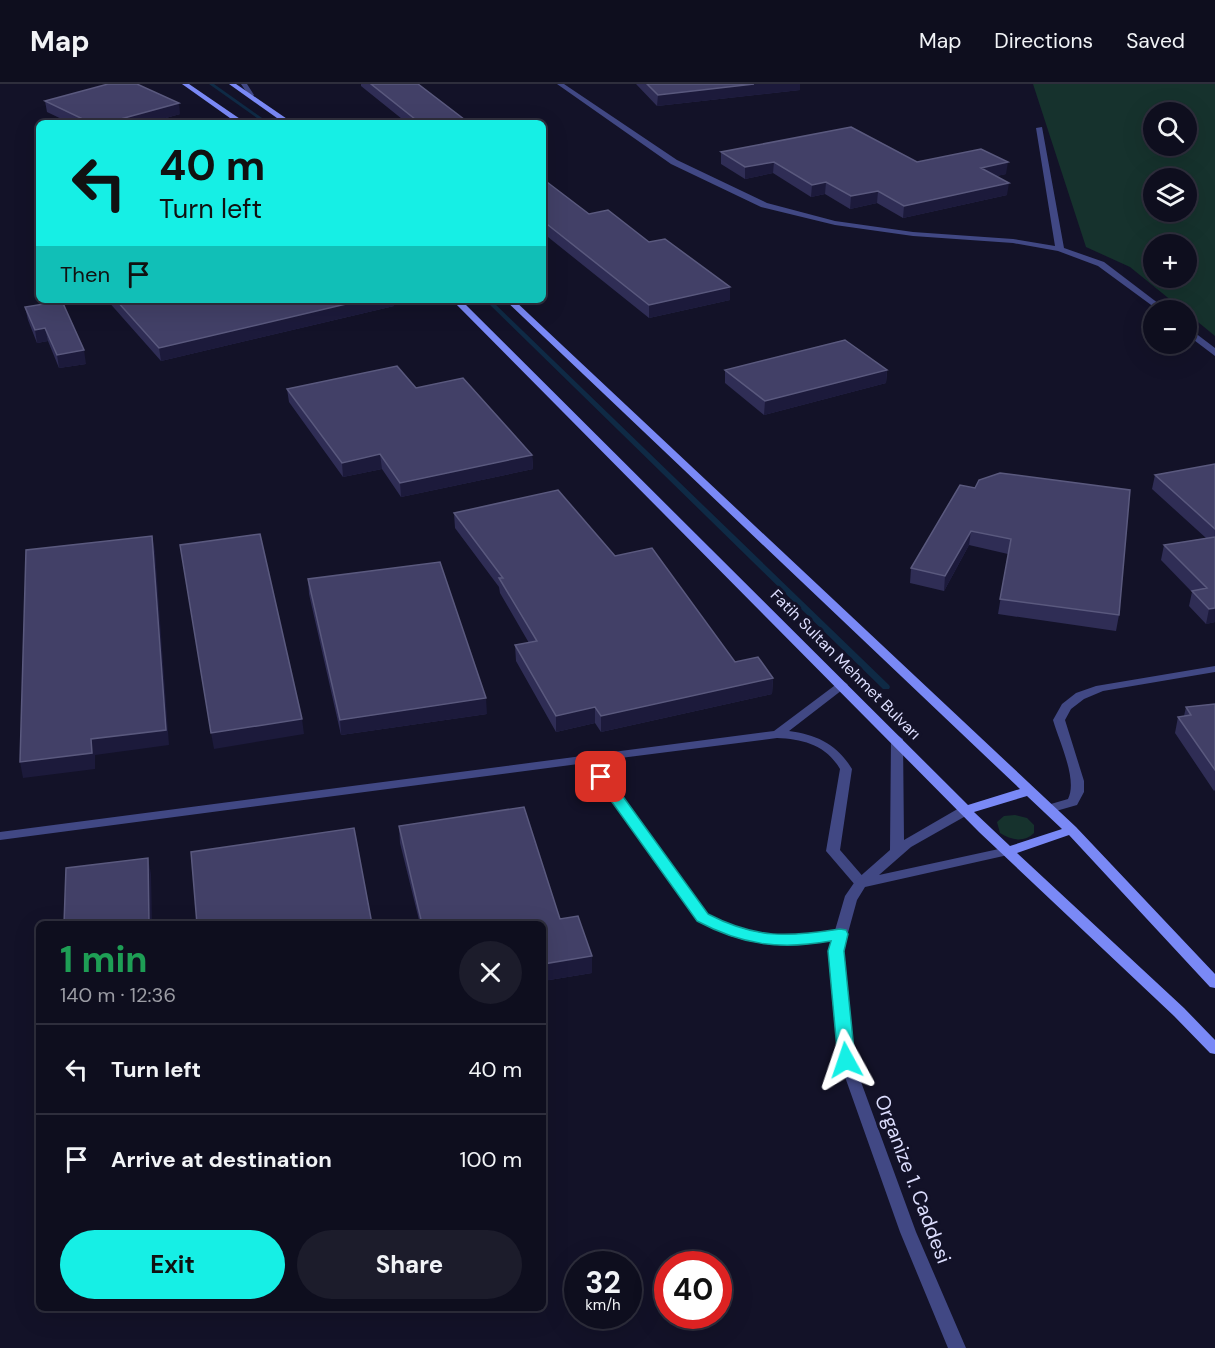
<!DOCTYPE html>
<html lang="en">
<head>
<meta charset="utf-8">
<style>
  :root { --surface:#0e0e1e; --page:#1c1c2b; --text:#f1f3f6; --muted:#9b9ca4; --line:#2e2e3c; --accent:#16efe5 }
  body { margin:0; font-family:"DM Sans",sans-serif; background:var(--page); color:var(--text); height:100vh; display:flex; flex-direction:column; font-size:22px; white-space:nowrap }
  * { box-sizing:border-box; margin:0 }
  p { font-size:20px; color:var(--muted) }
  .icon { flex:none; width:33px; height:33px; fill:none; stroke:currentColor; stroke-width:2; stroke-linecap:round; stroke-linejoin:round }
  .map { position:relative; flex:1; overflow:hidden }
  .sheet { position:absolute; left:36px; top:837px; width:510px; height:390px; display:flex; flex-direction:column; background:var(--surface); border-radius:9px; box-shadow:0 6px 24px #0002,0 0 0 2px var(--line) }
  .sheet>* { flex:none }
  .top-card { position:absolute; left:36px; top:36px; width:510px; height:183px; border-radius:9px; box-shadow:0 6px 24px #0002,0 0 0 2px var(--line); background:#16efe5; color:#111; overflow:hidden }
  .controls { position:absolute; left:1143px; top:18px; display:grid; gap:12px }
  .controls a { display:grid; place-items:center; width:54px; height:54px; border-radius:50%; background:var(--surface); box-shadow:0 6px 24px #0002,0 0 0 2px var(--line); font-size:30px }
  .speed { position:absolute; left:564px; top:1167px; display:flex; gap:12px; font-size:30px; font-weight:700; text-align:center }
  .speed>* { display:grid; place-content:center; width:78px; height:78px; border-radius:50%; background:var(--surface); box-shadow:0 6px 24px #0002,0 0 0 2px var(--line); line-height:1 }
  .speed small { font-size:15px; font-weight:400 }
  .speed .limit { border:9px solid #d22; background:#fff; color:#111 }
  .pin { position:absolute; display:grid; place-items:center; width:51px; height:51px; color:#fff; margin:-26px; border-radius:12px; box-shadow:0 3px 9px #0006 }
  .me { position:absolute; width:66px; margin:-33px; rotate:355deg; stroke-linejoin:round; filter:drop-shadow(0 0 4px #0008) }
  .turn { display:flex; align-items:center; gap:21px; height:126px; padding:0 24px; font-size:27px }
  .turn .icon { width:78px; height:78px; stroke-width:2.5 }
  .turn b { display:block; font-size:42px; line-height:51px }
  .then { display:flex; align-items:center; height:57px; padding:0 24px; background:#0003; gap:12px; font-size:22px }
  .round { display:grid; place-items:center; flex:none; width:63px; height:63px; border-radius:32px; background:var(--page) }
  .overview { display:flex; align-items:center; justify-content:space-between; height:102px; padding:0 24px }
  h1 { font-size:36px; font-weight:700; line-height:45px; color:#1e9e55 }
  .primary-button { display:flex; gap:12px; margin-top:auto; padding:12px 24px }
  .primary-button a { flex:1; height:69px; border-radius:36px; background:var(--accent); color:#111; font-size:24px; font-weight:700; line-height:69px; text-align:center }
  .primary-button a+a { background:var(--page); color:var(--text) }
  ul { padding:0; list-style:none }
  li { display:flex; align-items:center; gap:18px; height:90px; padding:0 24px; border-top:2px solid var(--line) }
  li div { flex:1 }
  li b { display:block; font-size:22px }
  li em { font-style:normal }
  header { display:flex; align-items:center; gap:36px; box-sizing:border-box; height:84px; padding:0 30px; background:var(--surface); border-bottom:2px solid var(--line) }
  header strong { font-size:28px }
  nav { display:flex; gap:33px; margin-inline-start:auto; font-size:21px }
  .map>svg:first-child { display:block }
  .green { fill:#16322d; fill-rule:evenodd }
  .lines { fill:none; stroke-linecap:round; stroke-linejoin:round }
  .stream { fill:#0f2a45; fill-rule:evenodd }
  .minor { fill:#414884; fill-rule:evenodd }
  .tertiary { fill:#414884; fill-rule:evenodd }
  .secondary { fill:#7a89f6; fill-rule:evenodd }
  .wall { fill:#2f2d55 }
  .shaded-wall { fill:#1c1a3b }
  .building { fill:#424067; stroke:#5a597e; stroke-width:1.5 }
  .route { fill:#16efe5; stroke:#0e9b95; stroke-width:1.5 }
  .labels { text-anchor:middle; stroke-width:6; stroke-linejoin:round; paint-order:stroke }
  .street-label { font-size:16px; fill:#dcddfd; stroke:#131228 }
  .near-street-label { font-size:20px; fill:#dcddfd; stroke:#131228 }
</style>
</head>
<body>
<header>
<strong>Map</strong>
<nav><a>Map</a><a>Directions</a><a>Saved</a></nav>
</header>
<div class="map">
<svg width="1215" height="1264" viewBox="0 0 1215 1264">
  <rect width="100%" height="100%" fill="#131228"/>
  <path class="green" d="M1033,0h182v252l-28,-23 -1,-3h-3l-53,-43 -44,-20zM1154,28h32v34h-32zM1154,94h32v34h-32zM1154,160h32v34h-32z
    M1015,731l12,3 7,7v8c-10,10 -23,7 -34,0l-3,-11 7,-6z"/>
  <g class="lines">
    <path class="stream" d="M209,0h5l55,39h-5z
      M485,216h6l398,385 1,2 -1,2h-6z"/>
    <path class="minor" d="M557,0h7l113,76 90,43 68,18 78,11 100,7 42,7 -19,-118 6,-1 22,121 40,14 63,48h-9l-60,-44 -40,-15 -45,-8 -100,-7 -78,-11 -74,-18 -90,-43z
      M1186,242l29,22v8l-29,-22z
      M1215,582v6l-112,19 -19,8 -13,10 -6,11 19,61v11l-7,13 -28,8 -5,-1 -1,-3 1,-3 24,-7c10,-19 -9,-58 -15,-79l9,-16 14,-11 20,-7z
      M842,597l4,2 2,2 -2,2 -57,44c28,4 48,13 63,38l-12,81 26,30 2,3 -2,3h-10l-30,-35 14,-82c-14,-24 -37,-30 -63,-31l-180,23 110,154 32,14 31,6h34l36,-6 5,2 2,3 -2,3 -5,2 -36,5h-34l-40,-8 -33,-15 -111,-158 -586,77v-8l774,-101 64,-48z"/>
    <path class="tertiary" d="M241,0h6l7,11 -1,1h-4z
      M897,651l6,4 1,101 57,-33 5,-1 6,4 -1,3 -60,34 -32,28 129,-28 7,4 -7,4 -143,32 -8,13 -14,51 10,109 63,172 50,116h-18l-48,-116 -61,-172 -10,-109 16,-55 11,-16 34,-30 1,-111z"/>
    <path class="secondary" d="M182,0h7l57,39h-9z
      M229,0h7l57,39h-9z
      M452,216h9l507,505 52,-16 -515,-489h9l562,527 139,147v14l-5,-1 -141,-152 -52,18 167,155 31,32v14l-5,-1 -36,-37 -195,-184zM1027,712l35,33 -52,17 -36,-34z"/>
  </g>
  <path class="wall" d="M361,0h57l51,39h-62l-46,-37z
    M636,0h164v6l-143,16z
    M45,17l135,13 -32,9h-78l-23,-11z
    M721,68l196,10 89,12 -10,2 11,19 -104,23 -26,-15 -27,6 -25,-15 -14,3 -38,-24 -28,6 -24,-15z
    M543,95l46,35 60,28 81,45v13l-81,18 -106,-85z
    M107,216h286l1,6 -233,55z
    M25,223l61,57 -27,4 -11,-27 -11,2 -9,-23z
    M725,286h162l-1,13 -122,32 -39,-32z
    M416,304l116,67 1,14 -132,28 -19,-28 -39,8 -54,-75 -2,-13z
    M1215,380v158l-9,2 -17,-18 3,-14 -31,-32 3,-15 42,-7 -54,-49 3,-14z
    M960,401l159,130 -3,16 -118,-17 10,-60 -39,-9 -25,46 -34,-8 1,-15z
    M454,429l161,43 120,106 38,16 -1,16 -171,38 -6,-9 -39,9 -40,-71 -1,-16 14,-2 -29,-50 -1,-6 -44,-59z
    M308,495l179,135 -146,21 -32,-141z
    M1215,620v86l-1,1 -39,-58 3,-16 6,-1 2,-9z
    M399,742l161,93 32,54 -49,8v-57h-123l-20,-81z"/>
  <path class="shaded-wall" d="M754,0h46v6l-143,16 1,-11z
    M179,19l1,11 -32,9h-42z
    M774,78l-1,11 -28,6v-12z
    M1008,78l-2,12 -26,6 1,-12z
    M826,98l-1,12 -14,3 1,-12z
    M1009,99l-2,12 -104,23 1,-12z
    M878,107l-1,12 -27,6 1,-13z
    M730,203v13l-81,18v-13z
    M363,216h30l1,6 -233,55 -2,-13z
    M45,244l3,13 -11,2 -2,-13z
    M84,266l2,14 -27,4 -2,-13z
    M887,286l-1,13 -122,32 1,-14z
    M380,370l2,15 -39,8 -1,-14z
    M532,371l1,14 -132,28 -1,-14z
    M971,447l-2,14 -25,46 1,-15z
    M152,452l3,15 14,194 -74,10v14l-72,9 -3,-16 71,-23z
    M1215,524v14l-9,2 3,-15z
    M773,594l-1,16 -171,38v-16z
    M486,614l1,16 -146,21 -1,-15z
    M595,623v16l-39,9v-16z
    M302,635l2,15 -90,15 -3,-16z
    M148,774l3,16 1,50h-3z
    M592,872v17l-49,8v-17z"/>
  <path class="building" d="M108,0h29l42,19 -73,20h-15l-46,-22z
    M371,0h47l51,39h-49z
    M647,0h107l-96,11z
    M851,43l66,35 64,-13 27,13 -27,6 28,15 -105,23 -26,-15 -27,5 -25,-14 -14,3 -38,-23 -29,5 -24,-15z
    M543,95l46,35 19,-4 41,32 16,-3 65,48 -81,18 -106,-84z
    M116,216h247l-204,48z
    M62,217l22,49 -27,5 -12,-27 -10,2 -10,-23z
    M845,256l42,30 -122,31 -40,-31z
    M397,282l19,22 47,-10 69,77 -132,28 -20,-29 -38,9 -55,-74z
    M1215,380v65l-60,-54z
    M1000,389l130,17 -11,125 -119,-16 11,-60 -40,-8 -26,45 -34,-8 49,-83 15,3 4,-8z
    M558,406l57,66 37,-8 83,114 23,-5 15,21 -172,38 -6,-9 -39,9 -41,-71 22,-4 -38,-63h4l-49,-65z
    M260,450l42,185 -91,14 -31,-188z
    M152,452l14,194 -75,9 1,14 -72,9 6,-212z
    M1215,453v71l-6,1 -17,-18 15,-3 -43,-43z
    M440,478l46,136 -146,22 -32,-141z
    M1215,620v66l-37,-53 13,-2 -5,-8z
    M524,723l36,112 18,-3 14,40 -49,8v-40h-121l-23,-98z
    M354,744l18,96h-175l-6,-72z
    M148,774l1,66h-85l2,-56z"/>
  <path class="route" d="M601,688l5,1 102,141c48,25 80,23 132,15l6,1 2,4 -4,17 11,109 -3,5 -6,1 -6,-1 -2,-5 -10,-109 3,-10c-51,9 -89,4 -134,-20l-103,-144z"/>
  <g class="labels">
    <g class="street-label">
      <text transform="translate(846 580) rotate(45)" y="6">Fatih Sultan Mehmet Bulvarı</text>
    </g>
    <g class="near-street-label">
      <text transform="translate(913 1095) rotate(69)" y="7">Organize 1. Caddesi</text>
    </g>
  </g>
</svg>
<div class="controls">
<a><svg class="icon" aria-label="search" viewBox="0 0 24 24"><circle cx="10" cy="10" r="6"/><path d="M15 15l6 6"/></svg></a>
<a><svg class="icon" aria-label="layers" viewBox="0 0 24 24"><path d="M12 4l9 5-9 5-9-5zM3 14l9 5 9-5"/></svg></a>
<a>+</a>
<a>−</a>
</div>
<div class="speed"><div>32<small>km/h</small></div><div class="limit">40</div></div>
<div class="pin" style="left:601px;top:693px;background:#d93025"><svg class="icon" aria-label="arrive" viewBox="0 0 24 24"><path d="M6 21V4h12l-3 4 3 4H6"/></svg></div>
<svg class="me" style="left:846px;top:976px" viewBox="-20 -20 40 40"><path d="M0-17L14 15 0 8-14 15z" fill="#16efe5" stroke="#fff" stroke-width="4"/></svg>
<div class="top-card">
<div class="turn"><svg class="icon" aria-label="left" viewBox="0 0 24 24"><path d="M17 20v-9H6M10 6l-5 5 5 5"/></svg><div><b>40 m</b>Turn left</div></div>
<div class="then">Then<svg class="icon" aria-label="arrive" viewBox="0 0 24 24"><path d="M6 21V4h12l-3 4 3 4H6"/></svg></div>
</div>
<section class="sheet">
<div class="overview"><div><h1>1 min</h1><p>140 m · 12:36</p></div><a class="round"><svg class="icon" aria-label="close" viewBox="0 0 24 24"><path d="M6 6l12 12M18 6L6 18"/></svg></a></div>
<ul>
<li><svg class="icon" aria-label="left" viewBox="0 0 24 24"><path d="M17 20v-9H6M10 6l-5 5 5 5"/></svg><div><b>Turn left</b></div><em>40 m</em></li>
<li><svg class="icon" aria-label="arrive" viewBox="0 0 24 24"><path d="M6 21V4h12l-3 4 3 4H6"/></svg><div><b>Arrive at destination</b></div><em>100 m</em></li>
</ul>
<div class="primary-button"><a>Exit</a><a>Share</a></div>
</section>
</div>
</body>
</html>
